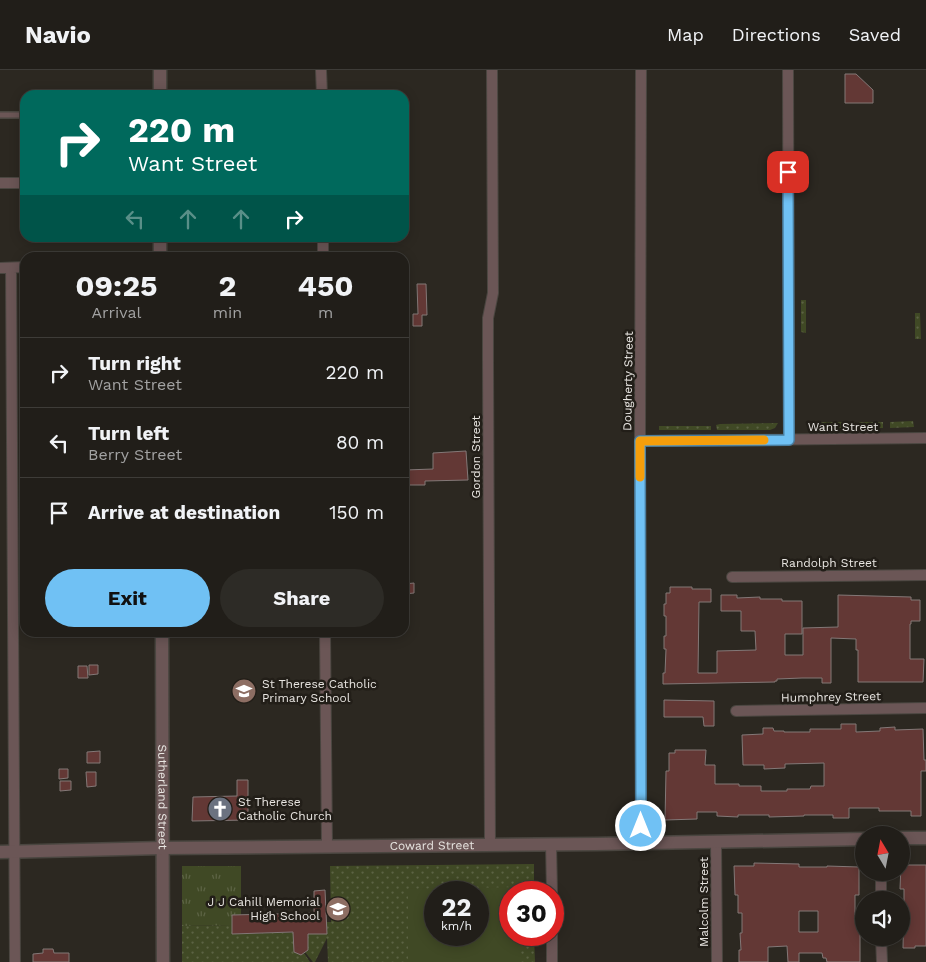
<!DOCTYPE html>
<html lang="en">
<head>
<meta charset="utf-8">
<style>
  :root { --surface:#211e19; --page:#2d2b26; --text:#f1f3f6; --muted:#a2a2a2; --line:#3e3c38; --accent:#70c1f4 }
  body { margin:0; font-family:"Work Sans",sans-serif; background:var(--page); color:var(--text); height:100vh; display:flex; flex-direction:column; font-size:19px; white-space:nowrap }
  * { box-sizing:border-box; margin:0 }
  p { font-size:16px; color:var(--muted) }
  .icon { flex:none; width:28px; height:28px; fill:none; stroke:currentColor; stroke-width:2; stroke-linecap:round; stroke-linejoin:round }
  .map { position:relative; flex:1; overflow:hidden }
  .panel { position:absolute; left:20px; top:182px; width:389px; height:385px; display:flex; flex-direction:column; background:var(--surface); border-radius:15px; box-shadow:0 2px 12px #0003,0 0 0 1px var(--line) }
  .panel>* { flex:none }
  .guide { position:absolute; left:20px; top:20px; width:389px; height:152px; border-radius:15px; box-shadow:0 2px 12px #0003,0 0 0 1px var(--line); background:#00695c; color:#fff; overflow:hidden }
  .needle { width:32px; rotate:350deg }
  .tools { position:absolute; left:855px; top:756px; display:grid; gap:10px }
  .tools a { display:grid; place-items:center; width:55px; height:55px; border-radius:50%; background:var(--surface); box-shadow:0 2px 12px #0003,0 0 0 1px var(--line); font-size:25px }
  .speed { position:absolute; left:424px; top:811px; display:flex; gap:10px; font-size:25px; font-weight:700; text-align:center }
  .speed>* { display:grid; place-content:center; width:65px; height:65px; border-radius:50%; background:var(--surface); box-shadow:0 2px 12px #0003,0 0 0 1px var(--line); line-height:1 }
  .speed small { font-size:12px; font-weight:400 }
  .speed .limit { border:8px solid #d22; background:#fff; color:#111 }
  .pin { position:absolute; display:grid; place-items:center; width:42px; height:42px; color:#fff; margin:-21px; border-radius:10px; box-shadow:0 2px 8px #0006 }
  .me { position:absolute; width:55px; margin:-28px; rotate:0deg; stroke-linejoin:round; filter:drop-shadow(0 0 4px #0008) }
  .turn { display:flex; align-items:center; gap:18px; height:105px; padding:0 25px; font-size:22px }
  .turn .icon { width:65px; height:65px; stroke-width:2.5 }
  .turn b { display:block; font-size:35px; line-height:42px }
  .lanes { display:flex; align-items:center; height:48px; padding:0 25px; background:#0003; justify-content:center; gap:25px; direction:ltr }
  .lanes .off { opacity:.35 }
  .eta { display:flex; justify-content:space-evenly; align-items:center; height:85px; text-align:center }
  .eta b { font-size:30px; font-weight:700; line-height:35px }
  .action { display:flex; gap:10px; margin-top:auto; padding:10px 25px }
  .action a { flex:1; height:58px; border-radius:30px; background:var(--accent); color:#111; font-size:20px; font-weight:700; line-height:58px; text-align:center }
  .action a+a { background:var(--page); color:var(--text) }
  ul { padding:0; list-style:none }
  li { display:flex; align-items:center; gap:15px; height:70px; padding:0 25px; border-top:1px solid var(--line) }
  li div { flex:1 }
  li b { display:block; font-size:19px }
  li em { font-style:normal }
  header { display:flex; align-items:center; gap:30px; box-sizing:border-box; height:70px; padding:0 25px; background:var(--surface); border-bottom:1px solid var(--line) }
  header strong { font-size:24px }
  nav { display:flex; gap:28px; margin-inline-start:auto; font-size:18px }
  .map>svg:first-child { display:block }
  .grass { fill:url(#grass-dots); fill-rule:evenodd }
  .park { fill:url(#park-tufts) }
  .pitch { fill:#404925; fill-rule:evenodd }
  .building { fill:#633835; stroke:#837877; fill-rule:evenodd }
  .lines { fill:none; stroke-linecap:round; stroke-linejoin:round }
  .service-casing { stroke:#4a4640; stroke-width:8 }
  .minor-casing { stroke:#4a4640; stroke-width:12 }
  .tertiary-casing { stroke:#4a4640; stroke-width:15 }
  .service { stroke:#6b5656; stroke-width:5 }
  .minor { stroke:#6b5656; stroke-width:10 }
  .tertiary { stroke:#6b5656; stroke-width:12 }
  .route-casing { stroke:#497d9f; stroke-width:12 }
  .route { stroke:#70c1f4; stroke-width:9 }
  .slow { stroke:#f59e0b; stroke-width:9 }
  .labels { text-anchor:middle; stroke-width:5; stroke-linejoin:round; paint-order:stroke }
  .street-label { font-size:12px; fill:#e8e5e1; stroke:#221e18 }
  .poi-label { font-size:12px; fill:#e8e5e1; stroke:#221e18; text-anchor:start }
</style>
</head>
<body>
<header>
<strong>Navio</strong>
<nav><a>Map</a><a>Directions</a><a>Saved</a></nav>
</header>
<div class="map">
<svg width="926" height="892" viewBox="0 0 926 892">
  <defs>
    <pattern id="grass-dots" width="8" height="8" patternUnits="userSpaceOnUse" patternTransform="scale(1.25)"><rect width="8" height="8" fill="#404925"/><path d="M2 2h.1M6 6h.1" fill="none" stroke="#5c6344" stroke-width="1.8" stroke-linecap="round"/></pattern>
    <pattern id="park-tufts" width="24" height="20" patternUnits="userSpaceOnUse" patternTransform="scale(1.25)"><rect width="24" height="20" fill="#404925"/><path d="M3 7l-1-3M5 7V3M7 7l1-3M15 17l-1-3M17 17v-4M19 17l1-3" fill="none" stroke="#5c6344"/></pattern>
  </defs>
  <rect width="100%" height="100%" fill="#2c2821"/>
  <path class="grass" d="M801,230h5v33l-5,-1z
    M915,243h5l1,26h-6z
    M913,351l1,6 -24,1v-6z
    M807,352h48v6h-48z
    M859,352h24v6h-23z
    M778,353l-3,5 -5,2h-53l-1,-5 4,-1z
    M659,356h52v4h-52z
    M534,794v28h-24v43h24l1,27h-207l-1,-24 -12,24h-2l-8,-10 3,-2v-10l-14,2v9l7,3 3,-1 6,9h-128v-36l50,-1v9l83,-2v2h12v-12h4l-1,-56zM435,822h43v43h-43z"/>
  <path class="park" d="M182,796h59v59l-59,1z"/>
  <path class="pitch" d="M519,817v5h-9v43h9v27h-111v-73zM435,822h43v43h-43z"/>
  <path class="building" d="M845,4h11l17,16v13h-28z
    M417,214h9l1,31h-5v11h-9v-12h5z
    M466,381l2,29 -43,1v4h-20v-15l28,-1v-16z
    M414,513v10l-10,1v-10z
    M670,517h22v2h19v13h-12l-1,71h19v-22l39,-1 -1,-19h-14v-20h-20v-16h16v3l23,-1v2h22v2h20v33h-17v21h18v-27l35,-1v-32l73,2v3h9v21h-9v3h-1v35h14l-1,23h-65v-32h-2v-11l-25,-1v45h-9v-5h-20l-25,1v2h-2v1l-112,2v-11h2l1,-24h-2v-13h2v-20h-2v-12h2v-11h4z
    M89,595h9v9l-9,1z
    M78,596h9l1,12h-10z
    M664,630l50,1v25h-10l-1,-9h-39z
    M841,654h15v8l24,-1v-3l15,-1v3l28,-1 1,31h2v11h-5v45h-10v-5h-32v-3h-30v10h-16v-3h-29v1l-35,1v-2h-31v2l-21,-1v-4h-20v7l-32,1 1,-49h3v-18h6v-3h31l-1,15h10v19h24v2h22v5h26v-2h23l1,-3h13v-23l-39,1v4l-21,1v-4h-21l-1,-30 21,-1v-6h10l1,3h10v1h26v-3h31z
    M100,681v12h-13v-11z
    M59,699h9v9l-9,1z
    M86,702h10v14l-9,1z
    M237,710h11v40l-56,1 1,-24 44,-1z
    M60,711h11v9l-11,1z
    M754,793l45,1v3h28v-1l32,1v28h-4v20h5v47h-33l-1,-4h-3l-1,-5h-23v9h-11l-1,-16 -19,1v15h-29v-12h2l-1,-17h2v-20h-4v-18h-3l-1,-29h20zM799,841h19v21h-19z
    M901,795h25v81h-11v2h-12l1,-47v-12h-4z
    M325,820l2,44h-19v16l-7,5 -7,-3 -1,-20 -61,2v-19l82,-2v-22z
    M43,879h10l1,4h15v9h-36v-8l10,-1z"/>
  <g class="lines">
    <defs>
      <path id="service" d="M0,45h25"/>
      <path id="minor" d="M321,0l1,25
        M641,0l-1,371 1,402
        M788,0l1,370
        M0,113h25
        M323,168v20
        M0,198l25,-1
        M11,198l4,694
        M640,371l286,-3
        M732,507l194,-2
        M325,562l2,215
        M736,641l190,-3
        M716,772l1,120
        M490,774l-2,-484v-42l5,-25 -1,-223
        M551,774l1,48
        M881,802v28
        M552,865v27
        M881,868l1,24"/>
      <g id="tertiary">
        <path d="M160,0v25"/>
        <path d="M160,168v20"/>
        <path id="s1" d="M162,562l1,330"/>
        <path d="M901,768h25"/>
        <path id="s2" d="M0,782l162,-4 434,-4 268,-5"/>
      </g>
    </defs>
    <use href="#service" class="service-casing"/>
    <use href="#minor" class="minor-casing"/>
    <use href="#tertiary" class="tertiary-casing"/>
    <use href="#service" class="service"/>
    <use href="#minor" class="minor"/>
    <use href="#tertiary" class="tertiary"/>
  </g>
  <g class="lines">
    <defs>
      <path id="route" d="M641,756l-1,-385 149,-1 -1,-268"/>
    </defs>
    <use href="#route" class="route-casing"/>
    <use href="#route" class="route"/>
    <path class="slow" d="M640,407v-36l124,-1"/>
  </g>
  <defs>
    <symbol id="school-disc" viewBox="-11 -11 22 22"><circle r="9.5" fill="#8d6e63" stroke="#221e18"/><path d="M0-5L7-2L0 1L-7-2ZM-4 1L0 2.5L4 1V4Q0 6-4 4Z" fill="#fff"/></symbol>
    <symbol id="church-disc" viewBox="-11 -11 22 22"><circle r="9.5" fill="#6b7280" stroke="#221e18"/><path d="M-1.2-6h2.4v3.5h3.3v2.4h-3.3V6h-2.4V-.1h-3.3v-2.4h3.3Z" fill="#fff"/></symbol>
  </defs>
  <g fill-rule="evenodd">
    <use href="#school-disc" x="230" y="607" width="28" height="28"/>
    <use href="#church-disc" x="206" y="725" width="28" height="28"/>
    <use href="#school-disc" x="324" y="825" width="28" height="28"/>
  </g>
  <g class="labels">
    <g class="street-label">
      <text transform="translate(628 311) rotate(-89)" y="4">Dougherty Street</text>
      <text x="843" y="361">Want Street</text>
      <text transform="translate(476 387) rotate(-90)" y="4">Gordon Street</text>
      <text x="829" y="497">Randolph Street</text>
      <text transform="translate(831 627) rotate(-1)" y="4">Humphrey Street</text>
      <text dy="4" stroke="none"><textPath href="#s1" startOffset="165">Sutherland Street</textPath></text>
      <text dy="4" stroke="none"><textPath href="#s2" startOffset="432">Coward Street</textPath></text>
      <text transform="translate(704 832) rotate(-90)" y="4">Malcolm Street</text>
    </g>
    <g class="poi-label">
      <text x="262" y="618">St Therese Catholic<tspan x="262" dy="14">Primary School</tspan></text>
      <text x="238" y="736">St Therese<tspan x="238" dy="14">Catholic Church</tspan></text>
      <text x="320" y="836" text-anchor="end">J J Cahill Memorial<tspan x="320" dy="14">High School</tspan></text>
    </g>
  </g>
</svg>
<div class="tools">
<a><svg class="needle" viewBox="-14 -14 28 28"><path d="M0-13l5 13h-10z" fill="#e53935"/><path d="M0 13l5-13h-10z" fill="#a2a2a2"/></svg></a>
<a><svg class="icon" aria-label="sound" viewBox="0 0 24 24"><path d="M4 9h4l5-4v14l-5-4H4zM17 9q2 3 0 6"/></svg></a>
</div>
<div class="speed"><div>22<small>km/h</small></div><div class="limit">30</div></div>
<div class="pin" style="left:788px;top:102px;background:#d93025"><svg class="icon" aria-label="arrive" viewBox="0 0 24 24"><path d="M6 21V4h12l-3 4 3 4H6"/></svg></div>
<svg class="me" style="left:641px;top:756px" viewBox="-20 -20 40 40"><circle r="17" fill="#70c1f4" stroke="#fff" stroke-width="3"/><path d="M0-11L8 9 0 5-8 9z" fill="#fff"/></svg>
<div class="guide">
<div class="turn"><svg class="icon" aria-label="right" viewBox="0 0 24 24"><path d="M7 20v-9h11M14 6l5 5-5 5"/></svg><div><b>220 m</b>Want Street</div></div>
<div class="lanes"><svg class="icon off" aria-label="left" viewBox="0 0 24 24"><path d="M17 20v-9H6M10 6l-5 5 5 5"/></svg><svg class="icon off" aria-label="ahead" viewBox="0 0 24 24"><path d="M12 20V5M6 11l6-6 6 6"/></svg><svg class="icon off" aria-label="ahead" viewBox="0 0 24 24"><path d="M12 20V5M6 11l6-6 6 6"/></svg><svg class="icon" aria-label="right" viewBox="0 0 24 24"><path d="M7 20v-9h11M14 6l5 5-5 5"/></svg></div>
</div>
<section class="panel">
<div class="eta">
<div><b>09:25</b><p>Arrival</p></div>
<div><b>2</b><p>min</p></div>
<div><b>450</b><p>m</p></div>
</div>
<ul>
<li><svg class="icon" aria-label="right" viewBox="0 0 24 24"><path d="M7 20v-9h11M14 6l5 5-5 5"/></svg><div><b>Turn right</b><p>Want Street</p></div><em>220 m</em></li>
<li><svg class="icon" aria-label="left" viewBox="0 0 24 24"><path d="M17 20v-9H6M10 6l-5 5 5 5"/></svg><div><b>Turn left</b><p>Berry Street</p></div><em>80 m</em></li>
<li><svg class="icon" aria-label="arrive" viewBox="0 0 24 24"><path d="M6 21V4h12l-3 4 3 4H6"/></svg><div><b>Arrive at destination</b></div><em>150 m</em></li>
</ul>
<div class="action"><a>Exit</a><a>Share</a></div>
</section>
</div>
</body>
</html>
